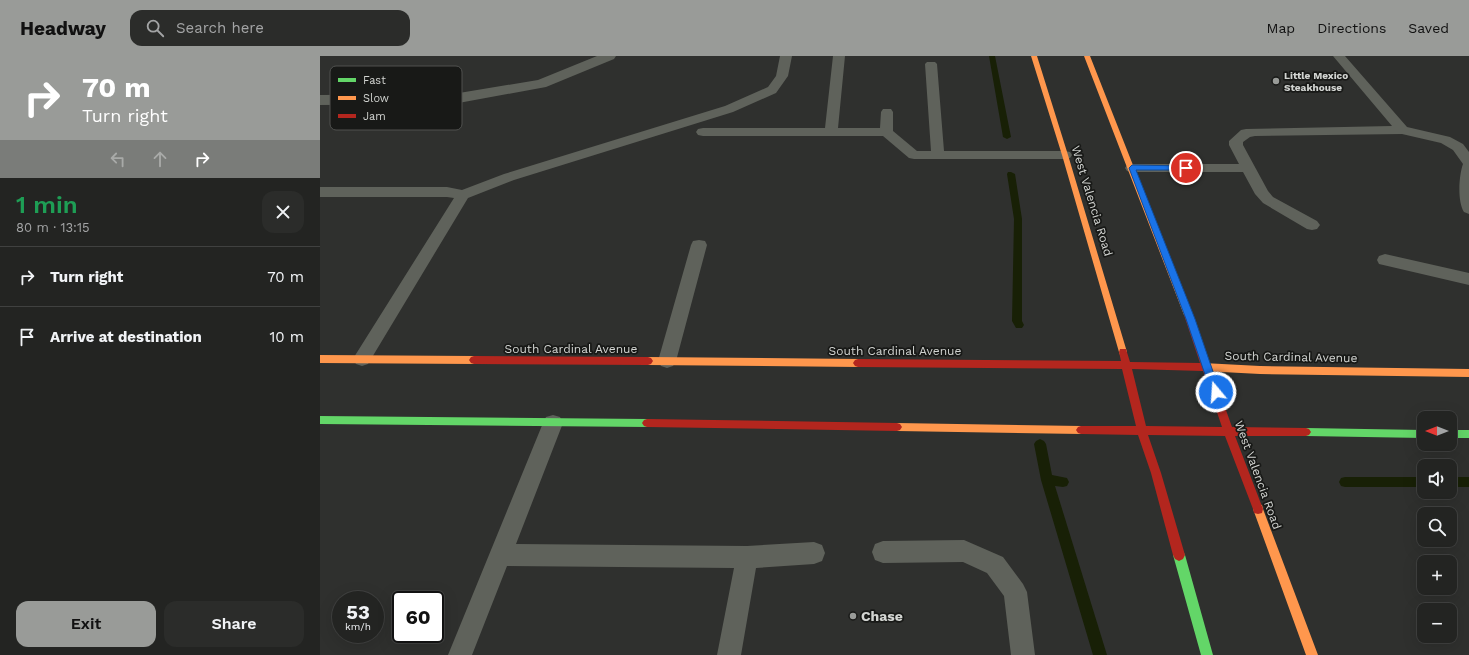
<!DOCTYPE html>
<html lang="en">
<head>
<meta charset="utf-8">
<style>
  :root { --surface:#232422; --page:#2b2c2a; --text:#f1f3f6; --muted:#a3a4a5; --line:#404140; --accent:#999b98 }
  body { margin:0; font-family:"Work Sans",sans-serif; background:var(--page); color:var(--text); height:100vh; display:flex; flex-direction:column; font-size:15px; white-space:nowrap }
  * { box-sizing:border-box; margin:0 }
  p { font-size:13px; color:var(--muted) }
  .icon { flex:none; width:22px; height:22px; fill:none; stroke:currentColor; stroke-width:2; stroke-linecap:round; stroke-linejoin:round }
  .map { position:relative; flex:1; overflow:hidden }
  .panel { display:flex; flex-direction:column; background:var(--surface); width:320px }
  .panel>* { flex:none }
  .top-card { background:#999b98; color:#fff; overflow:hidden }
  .needle { width:26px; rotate:270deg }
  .fabs { position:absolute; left:1097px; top:355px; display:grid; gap:8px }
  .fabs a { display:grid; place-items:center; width:40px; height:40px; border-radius:8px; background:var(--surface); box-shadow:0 4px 16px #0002,0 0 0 1px var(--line); font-size:20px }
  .speed { position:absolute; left:12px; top:535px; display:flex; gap:8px; font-size:20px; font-weight:700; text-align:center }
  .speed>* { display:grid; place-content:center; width:52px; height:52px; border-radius:50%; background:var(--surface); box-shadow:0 4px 16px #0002,0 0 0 1px var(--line); line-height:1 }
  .speed small { font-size:10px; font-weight:400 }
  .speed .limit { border:2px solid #111; border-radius:6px; background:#fff; color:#111 }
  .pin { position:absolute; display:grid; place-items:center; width:34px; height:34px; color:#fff; margin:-17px; border:2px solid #fff; border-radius:50%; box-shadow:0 1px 4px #0007 }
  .me { position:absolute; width:44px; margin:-22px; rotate:342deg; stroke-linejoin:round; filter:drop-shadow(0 0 3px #0008) }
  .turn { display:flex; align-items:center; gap:14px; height:84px; padding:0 16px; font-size:18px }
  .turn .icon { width:52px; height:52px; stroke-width:2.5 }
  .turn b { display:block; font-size:28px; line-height:34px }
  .lanes { display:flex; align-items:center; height:38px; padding:0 16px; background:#0003; justify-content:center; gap:20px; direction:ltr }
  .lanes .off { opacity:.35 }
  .round { display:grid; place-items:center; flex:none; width:42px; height:42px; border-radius:12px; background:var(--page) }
  .summary { display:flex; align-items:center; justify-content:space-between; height:68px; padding:0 16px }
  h1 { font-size:24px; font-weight:600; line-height:30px; color:#1e9e55 }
  .primary-button { display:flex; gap:8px; margin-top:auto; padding:8px 16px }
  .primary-button a { flex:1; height:46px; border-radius:12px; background:var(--accent); color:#111; font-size:16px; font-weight:600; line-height:46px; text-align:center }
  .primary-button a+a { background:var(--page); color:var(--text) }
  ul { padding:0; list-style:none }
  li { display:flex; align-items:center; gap:12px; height:60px; padding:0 16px; border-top:1px solid var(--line) }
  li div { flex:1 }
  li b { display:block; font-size:15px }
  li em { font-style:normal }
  header { display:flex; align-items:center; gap:24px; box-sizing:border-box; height:56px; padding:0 20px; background:var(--accent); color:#111 }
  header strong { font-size:19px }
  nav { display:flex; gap:22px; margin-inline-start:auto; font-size:14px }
  .search { width:280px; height:36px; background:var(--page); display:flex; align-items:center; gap:10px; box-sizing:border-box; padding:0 14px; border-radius:12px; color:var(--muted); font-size:15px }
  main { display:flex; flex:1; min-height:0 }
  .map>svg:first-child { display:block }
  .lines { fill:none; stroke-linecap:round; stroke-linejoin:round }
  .stream { fill:#182006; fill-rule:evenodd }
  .lane { fill:#5f625b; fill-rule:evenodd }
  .street { fill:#5f625b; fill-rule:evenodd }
  .fast { fill:#63d668; fill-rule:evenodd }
  .slow { fill:#ff974d; fill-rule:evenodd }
  .jam { fill:#b3261e; fill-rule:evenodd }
  .route { fill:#1a73e8; stroke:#114b97 }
  .poi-dot { fill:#999b98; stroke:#181917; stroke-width:1.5 }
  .labels { text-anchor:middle; stroke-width:3.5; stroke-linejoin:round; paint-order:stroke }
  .far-poi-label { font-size:10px; font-weight:bold; fill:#d2d4d1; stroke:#181917; text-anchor:start }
  .street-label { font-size:12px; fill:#d2d4d1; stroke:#181917 }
  .near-poi-label { font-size:14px; font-weight:bold; fill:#d2d4d1; stroke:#181917; text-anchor:start }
  .key { fill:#181917; stroke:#50514f; stroke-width:1 }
  .key-label { font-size:11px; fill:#d2d4d1 }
</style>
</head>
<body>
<header>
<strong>Headway</strong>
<div class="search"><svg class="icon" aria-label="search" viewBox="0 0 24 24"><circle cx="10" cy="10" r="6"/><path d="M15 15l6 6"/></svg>Search here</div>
<nav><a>Map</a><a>Directions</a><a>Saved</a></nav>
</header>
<main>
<section class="panel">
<div class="top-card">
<div class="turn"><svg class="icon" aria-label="right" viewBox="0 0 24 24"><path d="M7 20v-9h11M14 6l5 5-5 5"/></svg><div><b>70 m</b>Turn right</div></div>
<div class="lanes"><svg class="icon off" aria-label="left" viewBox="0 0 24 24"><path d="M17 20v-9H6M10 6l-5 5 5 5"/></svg><svg class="icon off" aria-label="ahead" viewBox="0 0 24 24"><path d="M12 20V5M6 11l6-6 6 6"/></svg><svg class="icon" aria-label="right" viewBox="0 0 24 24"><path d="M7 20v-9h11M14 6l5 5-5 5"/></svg></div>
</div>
<div class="summary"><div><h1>1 min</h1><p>80 m · 13:15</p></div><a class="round"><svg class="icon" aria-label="close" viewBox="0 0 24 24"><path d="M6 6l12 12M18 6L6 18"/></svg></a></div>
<ul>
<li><svg class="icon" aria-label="right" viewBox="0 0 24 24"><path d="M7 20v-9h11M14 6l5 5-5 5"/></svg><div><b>Turn right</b></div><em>70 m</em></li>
<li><svg class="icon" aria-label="arrive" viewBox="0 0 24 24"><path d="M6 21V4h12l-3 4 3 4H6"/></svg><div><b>Arrive at destination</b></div><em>10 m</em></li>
</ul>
<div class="primary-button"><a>Exit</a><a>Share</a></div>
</section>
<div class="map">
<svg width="1149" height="599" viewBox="0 0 1149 599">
  <rect width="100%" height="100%" fill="#2f302e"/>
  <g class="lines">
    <path class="stream" d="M669,0h6l16,81 -4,2 -4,-2z
      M688,116h3l4,2 7,45v102l2,4 -2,3h-6l-4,-7 2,-102 -7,-45z
      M720,383l4,2 2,3 6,31 15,3 2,4 -2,4 -4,1 -8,-1 52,169h-14l-52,-175 -7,-36 2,-3z
      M1025,421h79v10h-79l-4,-1 -2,-4 2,-4z
      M1130,421h19v10h-19z"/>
    <path class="lane" d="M460,0h12l-4,20 -12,17 -43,19 -219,68 -46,18 -100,166 -6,2 -6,-2 -3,-5 3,-5 98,-156 -7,-1h-127v-10h127l15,3 42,-16 221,-68 43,-19 8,-11z
      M513,0h12l-7,72h42l1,-16 2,-3h8l2,3v19l24,20h14l-6,-87 2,-2h8l2,2 7,87h121l5,1 2,3 -2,3 -5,1h-151l-5,-1 -26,-22h-180l-5,-1 -2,-3 2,-3 5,-1h122z
      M1013,0h12l62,71 43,10 13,7 6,8v62l-5,-2c-7,-11 -5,-37 -1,-48l-10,-14 -12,-7 -39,-9 -147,2 -5,1 -7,5v3l25,46 5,6 44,24 3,4 -3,4 -5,1 -5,-1 -44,-26 -8,-9 -12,-22h-111l-5,-1 -2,-3 2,-3 5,-1h107l-10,-19v-4l12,-11 5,-1 146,-3z
      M379,184l6,1 2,4 -31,116 -3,5 -6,2 -6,-2 -3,-5 33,-116 2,-4z
      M1065,198l84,19v12l-90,-21 -2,-4 2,-4z
      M233,359l7,2 3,6 -47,121 231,2 67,-4 8,3 3,8 -3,8 -8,3 -58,4 -15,87h-24l17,-87 -227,-2 -35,89h-24l95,-232 3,-6z
      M644,484l39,17 20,27 4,8 8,63h-24l-7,-59 -17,-23 -24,-11 -80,1 -8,-3 -3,-8 3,-8 8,-3z"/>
    <path class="street" d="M277,0h19l-2,3 -68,28 -93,17 -133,1v-10l133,-1 85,-14z"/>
    <path class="fast" d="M0,360l327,3 3,1 2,3 -2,3 -3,1 -327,-3z
      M986,372l118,2v8l-118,-2 -3,-1 -2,-3 2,-3z
      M1130,374h19v8h-19z
      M859,493l4,2 2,4 28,100h-12l-28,-100 2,-4z"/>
    <path class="slow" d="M711,0h6l31,99 59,197 -1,3h-6l-1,-3 -57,-197z
      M764,0h6l102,259 -1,2 -3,1 -4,-3z
      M0,299l154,1 3,1 2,3 -2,3 -3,1 -154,-1z
      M328,301l210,2 3,1 2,3 -2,3 -3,1 -210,-2 -3,-1 -2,-3 2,-3z
      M883,307l57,3 209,3v8l-209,-3 -57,-3 -3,-1 -2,-3 2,-3z
      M577,367l184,3 3,1 2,3 -2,3 -3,1 -184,-3 -3,-1 -2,-3 2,-3z
      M938,448l4,1 1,4 55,146h-12l-53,-146 1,-4z"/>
    <path class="jam" d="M868,256l4,3 40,112 74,1 3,1 2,3 -2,3 -3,1h-71l28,73 -1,4 -4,1 -4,-1 -1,-4 -28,-73 -77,-1 13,38 24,82 -2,4 -4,2 -4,-2 -2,-4 -22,-82 -13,-38 -57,-1 -3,-1 -2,-3 2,-3 3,-1h55l-14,-57 -264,-2 -3,-1 -2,-3 2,-3 3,-1 263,2 -2,-9 1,-3h6l4,13 70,1 -16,-48zM812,313l71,2 19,56 -76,-1z
      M154,300l174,1 3,1 2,3 -2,3 -3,1 -174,-1 -3,-1 -2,-3 2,-3z
      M327,363l250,4 3,1 2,3 -2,3 -3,1 -250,-4 -3,-1 -2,-3 2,-3z"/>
  </g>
  <path class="route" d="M812,109l54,1 4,2 -4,2h-50l59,149 25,73 -1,3h-7l-1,-3 -25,-73 -57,-151z"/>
  <g class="poi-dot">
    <circle cx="956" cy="25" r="4"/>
    <circle cx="533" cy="560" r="4"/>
  </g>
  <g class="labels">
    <g class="far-poi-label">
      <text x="964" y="23">Little Mexico<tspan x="964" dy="12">Steakhouse</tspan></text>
    </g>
    <g class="street-label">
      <text transform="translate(772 145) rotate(73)" y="4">West Valencia Road</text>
      <text x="251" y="297">South Cardinal Avenue</text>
      <text x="575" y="299">South Cardinal Avenue</text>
      <text transform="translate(971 301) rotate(1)" y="4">South Cardinal Avenue</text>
      <text transform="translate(938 419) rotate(70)" y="4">West Valencia Road</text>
    </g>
    <g class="near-poi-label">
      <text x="541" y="565">Chase</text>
    </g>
  </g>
  <rect x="10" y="10" width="132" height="64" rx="6" class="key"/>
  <rect x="18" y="22" width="18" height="4" fill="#63d668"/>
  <rect x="18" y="40" width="18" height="4" fill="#ff974d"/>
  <rect x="18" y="58" width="18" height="4" fill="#b3261e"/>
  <g class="key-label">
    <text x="43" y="28">Fast</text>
    <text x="43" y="46">Slow</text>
    <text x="43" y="64">Jam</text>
  </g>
</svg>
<div class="fabs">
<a><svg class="needle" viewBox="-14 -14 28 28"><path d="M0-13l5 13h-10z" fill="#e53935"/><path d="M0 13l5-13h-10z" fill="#a3a4a5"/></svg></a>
<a><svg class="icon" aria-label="sound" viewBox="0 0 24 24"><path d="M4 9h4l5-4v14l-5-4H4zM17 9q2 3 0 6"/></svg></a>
<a><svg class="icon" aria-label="search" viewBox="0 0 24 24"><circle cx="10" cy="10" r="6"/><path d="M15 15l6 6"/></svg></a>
<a>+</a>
<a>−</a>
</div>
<div class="speed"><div>53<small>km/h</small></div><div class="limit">60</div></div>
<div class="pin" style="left:866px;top:112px;background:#d93025"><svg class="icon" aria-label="arrive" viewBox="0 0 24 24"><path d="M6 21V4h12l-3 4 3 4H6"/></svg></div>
<svg class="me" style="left:896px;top:336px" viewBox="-20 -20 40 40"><circle r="17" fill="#1a73e8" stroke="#fff" stroke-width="3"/><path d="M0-11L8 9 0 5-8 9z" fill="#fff"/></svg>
</div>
</main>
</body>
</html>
